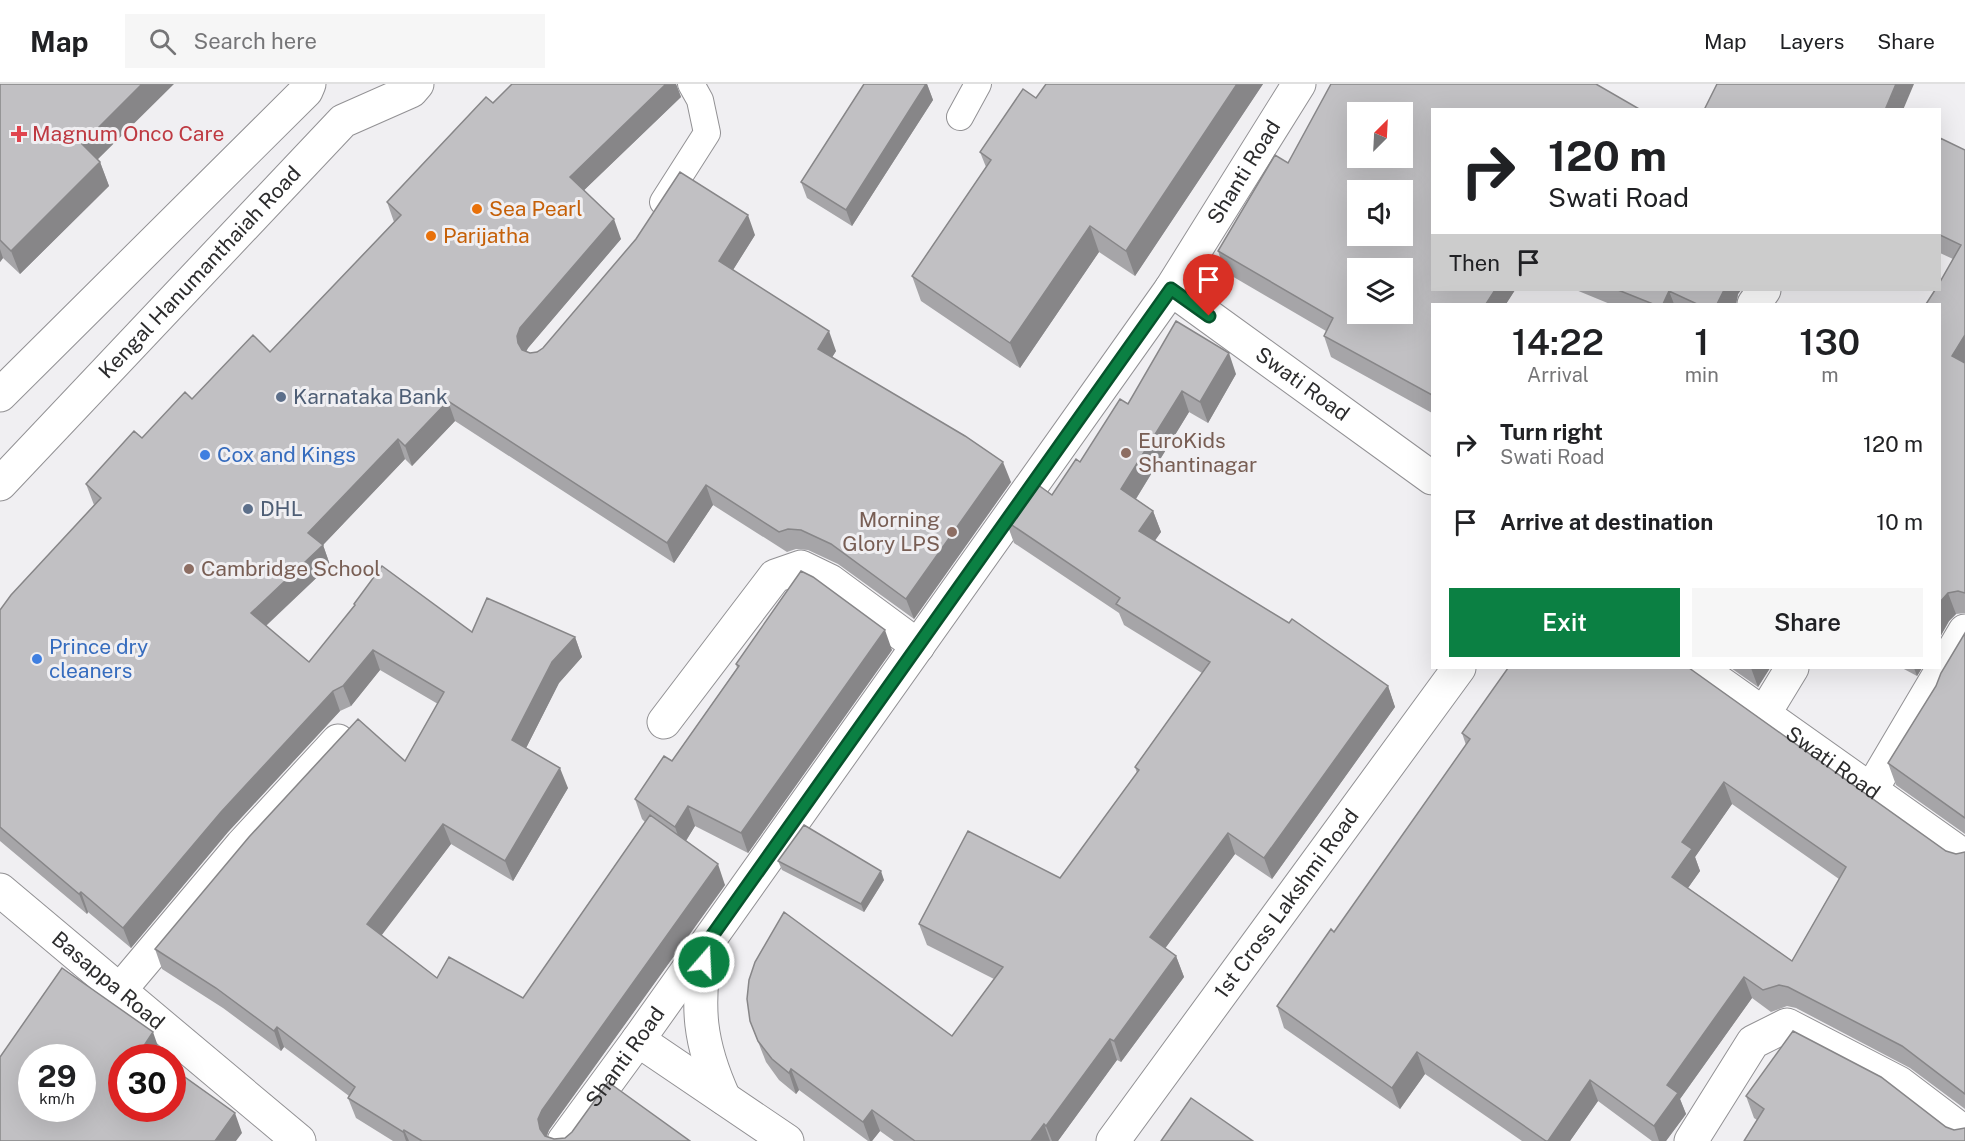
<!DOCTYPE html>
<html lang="en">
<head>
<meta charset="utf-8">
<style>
  :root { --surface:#fff; --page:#f6f6f6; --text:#202124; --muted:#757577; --line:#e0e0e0; --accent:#0b8043 }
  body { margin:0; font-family:"Public Sans",sans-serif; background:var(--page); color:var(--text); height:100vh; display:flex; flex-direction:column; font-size:22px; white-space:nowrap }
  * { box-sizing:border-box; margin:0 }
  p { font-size:20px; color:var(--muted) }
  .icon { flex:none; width:33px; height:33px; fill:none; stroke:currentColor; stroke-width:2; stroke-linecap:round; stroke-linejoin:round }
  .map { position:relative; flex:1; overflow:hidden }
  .details { position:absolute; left:1431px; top:219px; width:510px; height:366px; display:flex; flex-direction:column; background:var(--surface); border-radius:0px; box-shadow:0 6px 24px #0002 }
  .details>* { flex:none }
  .guide { position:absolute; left:1431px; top:24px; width:510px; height:183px; border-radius:0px; box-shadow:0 6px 24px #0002; background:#fff; color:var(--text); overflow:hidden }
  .needle { width:39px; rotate:24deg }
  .buttons { position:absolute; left:1347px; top:18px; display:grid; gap:12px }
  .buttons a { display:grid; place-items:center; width:66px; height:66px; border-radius:0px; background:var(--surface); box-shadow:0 6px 24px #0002; font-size:30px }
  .speed { position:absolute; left:18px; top:960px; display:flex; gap:12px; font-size:30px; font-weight:700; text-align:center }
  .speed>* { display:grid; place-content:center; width:78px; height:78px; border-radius:50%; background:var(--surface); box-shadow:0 6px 24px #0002; line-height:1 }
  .speed small { font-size:15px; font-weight:400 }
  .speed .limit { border:9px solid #d22; background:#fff; color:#111 }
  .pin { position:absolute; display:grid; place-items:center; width:51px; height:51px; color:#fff; margin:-62px -26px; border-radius:50% 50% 50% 0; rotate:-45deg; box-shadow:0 0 6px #0007 }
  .pin .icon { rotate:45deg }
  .me { position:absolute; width:66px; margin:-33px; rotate:19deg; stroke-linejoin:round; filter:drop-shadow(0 0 4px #0008) }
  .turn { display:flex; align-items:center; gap:21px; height:126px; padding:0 18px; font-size:27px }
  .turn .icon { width:78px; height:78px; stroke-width:2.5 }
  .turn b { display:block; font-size:42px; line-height:51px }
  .then { display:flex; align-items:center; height:57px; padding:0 18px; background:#0003; gap:12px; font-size:22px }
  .eta { display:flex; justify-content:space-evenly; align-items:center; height:102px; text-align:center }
  .eta b { font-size:36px; font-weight:600; line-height:42px }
  .cta { display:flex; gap:12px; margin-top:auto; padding:12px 18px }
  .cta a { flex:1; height:69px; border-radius:0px; background:var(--accent); color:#fff; font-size:24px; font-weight:600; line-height:69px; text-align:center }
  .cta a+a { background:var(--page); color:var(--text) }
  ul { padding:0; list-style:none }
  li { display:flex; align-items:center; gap:18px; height:78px; padding:0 18px }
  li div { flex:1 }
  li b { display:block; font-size:22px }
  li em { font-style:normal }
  header { display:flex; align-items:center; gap:36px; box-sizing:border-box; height:84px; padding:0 30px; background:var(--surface); border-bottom:2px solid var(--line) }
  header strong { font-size:28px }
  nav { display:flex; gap:33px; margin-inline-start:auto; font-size:21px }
  .search { width:420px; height:54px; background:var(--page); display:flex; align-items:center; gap:15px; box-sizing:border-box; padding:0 21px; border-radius:0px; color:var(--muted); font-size:22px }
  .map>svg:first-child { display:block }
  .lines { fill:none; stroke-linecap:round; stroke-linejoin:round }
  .service-casing { stroke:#929194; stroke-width:28 }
  .minor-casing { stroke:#929194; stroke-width:35 }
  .primary-casing { stroke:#929194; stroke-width:35 }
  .service { stroke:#fff; stroke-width:26 }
  .minor { stroke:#fff; stroke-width:33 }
  .primary { stroke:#fff; stroke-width:33 }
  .wall { fill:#a6a5a8; fill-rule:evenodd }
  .shaded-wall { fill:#878688 }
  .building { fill:#c1c0c3; stroke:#878688; stroke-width:1.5; fill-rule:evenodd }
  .route-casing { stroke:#07532c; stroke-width:15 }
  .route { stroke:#0b8043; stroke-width:10 }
  .health-dot { fill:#e0444e; stroke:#f0eff2; stroke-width:2 }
  .food-dot { fill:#e8710a; stroke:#f0eff2; stroke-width:2 }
  .service-dot { fill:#5c6f8a; stroke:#f0eff2; stroke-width:2 }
  .education-dot { fill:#8d6e63; stroke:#f0eff2; stroke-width:2 }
  .shop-dot { fill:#3f7fe0; stroke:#f0eff2; stroke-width:2 }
  .labels { text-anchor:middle; stroke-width:6; stroke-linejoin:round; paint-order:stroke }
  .health-label { font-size:21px; fill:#be3a42; stroke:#f0eff2; text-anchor:start }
  .street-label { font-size:21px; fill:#2c2c2d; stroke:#f0eff2 }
  .food-label { font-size:21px; fill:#c56008; stroke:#f0eff2; text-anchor:start }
  .service-label { font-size:21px; fill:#4e5e75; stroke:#f0eff2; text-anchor:start }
  .education-label { font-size:21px; fill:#785e54; stroke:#f0eff2; text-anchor:start }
  .shop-label { font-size:21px; fill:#366cbe; stroke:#f0eff2; text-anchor:start }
</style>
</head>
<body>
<header>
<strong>Map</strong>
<div class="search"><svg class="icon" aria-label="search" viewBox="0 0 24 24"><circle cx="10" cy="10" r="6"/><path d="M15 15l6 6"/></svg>Search here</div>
<nav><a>Map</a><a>Layers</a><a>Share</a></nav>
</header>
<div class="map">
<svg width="1965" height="1057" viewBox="0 0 1965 1057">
  <rect width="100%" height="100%" fill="#f0eff2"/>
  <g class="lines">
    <defs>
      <path id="service" d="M960,33l18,-33
        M663,118l44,-69 -7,-33 -9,-16"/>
      <g id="minor">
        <path id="s1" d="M1171,205l261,189"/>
        <path d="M1754,220l10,-14"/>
        <path id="s2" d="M1699,584l266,189"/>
        <path d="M1764,630l28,-46"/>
        <path d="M664,638l111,-146 26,-9 29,14 88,65"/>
        <path d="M1871,706l94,-159"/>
        <path id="s3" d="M0,806l299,251"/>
        <path d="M706,863c-10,60 -7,96 18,151"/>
        <path d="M120,906l122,-145 96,-104"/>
        <path d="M638,956l149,101"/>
        <path id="s4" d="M564,1057l74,-101 533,-751 128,-205"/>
        <path id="s5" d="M1113,1057l346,-473"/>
        <path d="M1691,1057l62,-99 34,-17 112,58 66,50"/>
      </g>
      <g id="primary">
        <path d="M0,311l306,-304 3,-7"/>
        <path id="s6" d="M0,400l343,-363 68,-30 6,-7"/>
      </g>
    </defs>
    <use href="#service" class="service-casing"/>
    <use href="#minor" class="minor-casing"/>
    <use href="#primary" class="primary-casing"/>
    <use href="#service" class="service"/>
    <use href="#minor" class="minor"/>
    <use href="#primary" class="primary"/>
  </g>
  <path class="wall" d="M0,0l98,76 2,2 9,24 -89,88 -17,-16 -3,4z
    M512,0h164l5,13 -97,93 37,49 -93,109 -2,3 4,2 7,-1 218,-117 -22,35 103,81 -4,6 179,125 -97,137 -76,-55 -30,-14 -12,-1 -9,3 -74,-47 -39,58 -219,-142 -43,45 -7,-7 -82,86 7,20 -64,61 43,36 46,-56 -1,-2 118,28 103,5 7,20 -23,26 -33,65 42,40 -55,93 -62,-37 -70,91 56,43 86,20 122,-176 -3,-3 -7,-20 37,-38 65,-93 -1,-4 156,-14 -144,203 -53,-27 -9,15 39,44 -176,245 -2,6 7,3 136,2h-297l-37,-23 -8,-20 1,-2 -65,-49 -3,4 -58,-43 -61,-39 -7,-20 250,-188 33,-57 -58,-34 -29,36 -11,5 -112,121 -97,116 -43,-36 -1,2 -87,-73v-231l94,-105 -8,-21 56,-46 50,-39 78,-47 124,-130 -7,-20z
    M864,0h63l6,16 -81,126 -45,-28 -6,-16z
    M1046,0h217l-128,192 -36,-24 -79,116 -99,-67 -9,-25 74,-109 -6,-15 56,-54z
    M1432,26l83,180 -9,14h-74v109l-101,-56 -7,-21 2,-5 -101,-59 -7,-21 70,-88z
    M1940,54l25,12v463l-9,1 -7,7 -9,16 13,-378 -13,-6z
    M1576,206h165l-3,4 -2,10h-126z
    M1236,290l-28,49 -19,-11 -53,87 17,12 8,21 -7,9 234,145 7,21 -123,172 -37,-25 -70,94 11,8 8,21 -63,85 -4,-2 -59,81h-164l-14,-10 -8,10h-4l-69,-51 -3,4 -17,-14 -13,-18 -16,-41 202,15 42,-57 -67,-34 -8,-21 141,-46 77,-105 -2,-6 67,-94 -78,-48 -5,-12 -105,-70 -8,-22 46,-26 76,-91z
    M1965,549v201l-69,-49 -8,-22 48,-77z
    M1508,584l438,183 10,3 9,-2v257l-55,-41 -114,-60 -9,-2 -16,6 -19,-14 -72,101 6,15 -20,27h-14l-54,-40 -28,40h-48l-97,-67 -25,35 -116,-81 -7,-22 57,-74 132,-187 -4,-12zM1732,720l107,75 -47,82 -104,-73 12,-17 -5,-14z
    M1731,584h39l-12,19z
    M1902,584h20l-5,8z
    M778,777l106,19 -20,32 -82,-42z
    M1746,1012l200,31 8,3 10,-1 1,12 -208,-21 -3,-2z"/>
  <path class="shaded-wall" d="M142,0h32l-84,83 -8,-23z
    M666,0h10l5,13 -104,100 -7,-20z
    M926,0h1l6,16 -81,126 -6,-16z
    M1237,0h26l-128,192 -9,-25z
    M1896,0h18l-11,26h-18z
    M100,78l9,24 -89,88 -9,-23z
    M748,131l7,20 -29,46 -7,-20z
    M614,135l7,20 -93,109 -4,8 -6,-13 -1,-7 3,-8z
    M1090,142l9,26 -79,116 -10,-25z
    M0,165l3,9 -3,4z
    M1495,206h20l-9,14h-20z
    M1724,206h17l-3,4 -2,10h-19z
    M1669,207l5,13h-11z
    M829,247l7,20 -11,18 -7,-20z
    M1965,251v35l-13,-14z
    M1229,269l7,21 -28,49 -8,-21z
    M1182,307l7,21 -60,98 -8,-21z
    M448,317l7,20 -43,45 -7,-20z
    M398,355l7,20 -82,86 7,20 -72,68 -7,-20 57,-80z
    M1003,378l8,20 -97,137 -8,-20z
    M706,401l7,20 -39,58 -7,-20z
    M1153,427l8,21 -14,20 -8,-21z
    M1948,509l8,21 -7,7 -9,16v-35z
    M885,546l7,20 -144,203 -7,-20z
    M575,553l7,20 -23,26 -39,77 -8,-20 40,-78z
    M373,566l7,20 -29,36 -8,-20z
    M1751,584h19l-12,19z
    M1914,584h8l-5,8z
    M1388,602l7,21 -123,172 -8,-21z
    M333,607l7,20 -112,121 -97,116 -8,-20 98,-116z
    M560,684l8,20 -55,93 -8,-20z
    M1724,698l8,22 -37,53 5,14 -20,28 -8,-22 10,-35z
    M688,722l7,20 -13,21 -7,-20z
    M443,740l8,20 -76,100 -8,-20z
    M1228,749l7,21 -77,104 -8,-21z
    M718,780l7,21 -176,245 -4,10 -5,-11 -2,-10 4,-9z
    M881,787l3,9 -20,32 -3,-8z
    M81,808l7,20 -1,2 -8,-20z
    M1176,872l8,21 -63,85 -7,-21z
    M1744,893l8,21 -72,101 6,15 -20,27h-7l-5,-15 13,-41z
    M277,943l7,20 -3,4 -7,-20z
    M153,948l7,20 -3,6 -14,-11z
    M1110,955l7,21 -59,81h-6l-6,-15z
    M1417,968l8,22 -25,35 -8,-21z
    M791,985l8,21 -3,4 -7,-21z
    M1590,996l8,21 -28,40h-22z
    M872,1026l8,21 -8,10h-2l-7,-19z
    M235,1029l7,20 -6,8h-21z
    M1044,1040l6,17h-19z
    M404,1046l5,11h-3l-3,-9z"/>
  <path class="building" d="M0,0h142l-60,60 18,18 -89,89 -11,-11z
    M512,0h154l-96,93 44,42 -94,109 -3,8 1,7 4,7 8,3 7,-1 6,-4 93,-109 44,-67 68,43 -29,46 110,70 -11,18 147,87 38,26 -97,137 -75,-55 -30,-14 -13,-1 -9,3 -73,-47 -39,58 -219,-142 -43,45 -7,-7 -90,94 15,12 -72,68 58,49 46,-57 -1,-1 28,-38 90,66 15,-34 88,39 -23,25 -40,78 48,28 -55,93 -62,-37 -76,100 70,54 12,-21 74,41 127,-183 68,49 -176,246 -4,9 2,10 5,7 9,3 11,-1 7,-6 36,-50 82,59h-268l-18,-11 -1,2 -55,-34 7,-11 -78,-60 -3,4 -58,-43 -61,-39 94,-112 109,-118 47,42 39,-69 -71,-42 -30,36 -10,5 -112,121 -98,116 -42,-36 -2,2 -79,-67v-217l11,-15 90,-97 -15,-14 48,-53 8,7 43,-46 7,7 61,-64 17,17 131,-137 -14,-13 99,-105 7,6z
    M864,0h62l-80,126 -45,-28z
    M1046,0h191l-111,167 -36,-25 -80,117 -98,-67 79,-116 -11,-8 43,-63 13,9z
    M1331,0h265l45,26h-209v180h63l-9,14h-54v91l-108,-59 9,-18 -115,-67 57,-96 13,8zM1358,28h44v46h-44zM1358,106h44v46h-44zM1358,184h44v46h-44z
    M1717,0h179l-11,26h-181z
    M1940,54l25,12v185l-13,21 13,7v230l-7,-2 -10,2 -8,9v-298h-14l9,-14h5v-8l21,-37 -21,-10z
    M1618,206h106l-7,14h-20l-28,-13 -6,13h-10z
    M1176,237l53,32 -29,49 -18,-11 -61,98 32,22 -14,20 150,92 3,-4 96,67 -124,172 -36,-25 -78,104 26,19 -62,85 -4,-2 -64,87 -2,-2 -13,17h-116l-43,-31 -9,12 -72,-53 -2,4 -17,-14 -14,-18 -8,-20 -3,-22 2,-19 6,-18 29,-50 168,124 51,-69 -84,-43 49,-93 92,47 79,-108 -4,-3 75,-105 -94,-58 4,-6 -114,-77 28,-39 18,13 24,-36 4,3 40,-63 8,5z
    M801,487l12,6 72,53 -144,203 -53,-27 -13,21 -40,-28 29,-43 8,5 67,-95 -3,-2z
    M1965,549v185l-77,-55 48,-77 5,-13z
    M1508,584h181l257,183 10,3 9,-2v242l-63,-48 -114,-59 -9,-2 -16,5 -19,-13 -77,108 11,8 -24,33 -64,-46 -42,61h-2l-129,-89 -25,36 -115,-82 54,-77 3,3 136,-193 -8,-6zM1724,698l122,85 -54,94 -120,-84 20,-28 -10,-7z
    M804,741l77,46 -20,33 -83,-43z
    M62,884l91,64 -10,15 14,11h-35v50h50v-40l63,45 -20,28h-215v-84zM32,974h50v50h-50z
    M1793,947l88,46 65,50 8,3 11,-2v13h-221l20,-32 -18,-13z
    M1191,1014l62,43h-92z"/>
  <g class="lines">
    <defs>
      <path id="route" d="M704,878l3,-19 464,-654 38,27"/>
    </defs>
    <use href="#route" class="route-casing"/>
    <use href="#route" class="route"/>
  </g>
  <path class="health-dot" d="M16 41h6v6h6v6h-6v6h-6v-6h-6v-6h6z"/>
  <g class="food-dot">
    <circle cx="477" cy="125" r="6"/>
    <circle cx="431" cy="152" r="6"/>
  </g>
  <g class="service-dot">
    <circle cx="281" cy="313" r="6"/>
    <circle cx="248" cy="425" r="6"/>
  </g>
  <g class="education-dot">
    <circle cx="1126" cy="369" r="6"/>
    <circle cx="952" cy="448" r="6"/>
    <circle cx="189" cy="485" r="6"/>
  </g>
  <g class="shop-dot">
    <circle cx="205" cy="371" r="6"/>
    <circle cx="37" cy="575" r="6"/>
  </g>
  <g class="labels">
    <g class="health-label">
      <text x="32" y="57">Magnum Onco Care</text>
    </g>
    <g class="street-label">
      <text dy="7" stroke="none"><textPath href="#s4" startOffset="1184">Shanti Road</textPath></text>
      <text dy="7" stroke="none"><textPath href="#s6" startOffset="291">Kengal Hanumanthaiah Road</textPath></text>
      <text dy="7" stroke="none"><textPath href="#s1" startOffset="162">Swati Road</textPath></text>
      <text dy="7" stroke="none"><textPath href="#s2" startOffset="164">Swati Road</textPath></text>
      <text dy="7" stroke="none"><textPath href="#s5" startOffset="294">1st Cross Lakshmi Road</textPath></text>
      <text dy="7" stroke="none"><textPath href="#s3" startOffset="141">Basappa Road</textPath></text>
      <text dy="7" stroke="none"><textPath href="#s4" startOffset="104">Shanti Road</textPath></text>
    </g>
    <g class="food-label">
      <text x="489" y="132">Sea Pearl</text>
      <text x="443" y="159">Parijatha</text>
    </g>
    <g class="service-label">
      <text x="293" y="320">Karnataka Bank</text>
      <text x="260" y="432">DHL</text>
    </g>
    <g class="education-label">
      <text x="1138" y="364">EuroKids<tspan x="1138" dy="24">Shantinagar</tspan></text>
      <text x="940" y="443" text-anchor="end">Morning<tspan x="940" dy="24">Glory LPS</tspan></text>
      <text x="201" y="492">Cambridge School</text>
    </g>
    <g class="shop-label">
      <text x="217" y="378">Cox and Kings</text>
      <text x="49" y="570">Prince dry<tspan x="49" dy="24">cleaners</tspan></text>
    </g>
  </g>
</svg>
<div class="buttons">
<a><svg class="needle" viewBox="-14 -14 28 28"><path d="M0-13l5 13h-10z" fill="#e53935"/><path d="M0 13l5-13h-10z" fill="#757577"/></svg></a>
<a><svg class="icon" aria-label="sound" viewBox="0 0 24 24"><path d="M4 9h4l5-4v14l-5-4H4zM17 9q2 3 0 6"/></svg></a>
<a><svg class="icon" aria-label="layers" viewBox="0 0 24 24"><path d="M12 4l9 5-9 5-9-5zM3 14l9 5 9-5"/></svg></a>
</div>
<div class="speed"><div>29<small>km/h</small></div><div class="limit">30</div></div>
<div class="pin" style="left:1209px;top:232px;background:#d93025"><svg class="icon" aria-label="arrive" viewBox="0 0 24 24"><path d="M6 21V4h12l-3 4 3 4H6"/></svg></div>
<svg class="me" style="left:704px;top:878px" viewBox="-20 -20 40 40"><circle r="17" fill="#0b8043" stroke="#fff" stroke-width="3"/><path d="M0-11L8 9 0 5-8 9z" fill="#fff"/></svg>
<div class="guide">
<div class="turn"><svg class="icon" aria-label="right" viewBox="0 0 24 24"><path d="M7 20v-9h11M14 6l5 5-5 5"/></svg><div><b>120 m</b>Swati Road</div></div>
<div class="then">Then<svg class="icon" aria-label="arrive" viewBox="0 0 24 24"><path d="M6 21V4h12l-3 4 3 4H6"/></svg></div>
</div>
<section class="details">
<div class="eta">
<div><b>14:22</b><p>Arrival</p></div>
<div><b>1</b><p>min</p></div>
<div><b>130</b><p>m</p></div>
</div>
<ul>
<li><svg class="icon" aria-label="right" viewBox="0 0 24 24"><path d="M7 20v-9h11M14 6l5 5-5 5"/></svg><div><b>Turn right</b><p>Swati Road</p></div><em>120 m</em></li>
<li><svg class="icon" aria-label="arrive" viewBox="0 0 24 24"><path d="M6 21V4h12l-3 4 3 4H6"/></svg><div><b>Arrive at destination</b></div><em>10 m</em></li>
</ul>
<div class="cta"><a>Exit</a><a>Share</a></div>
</section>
</div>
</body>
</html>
